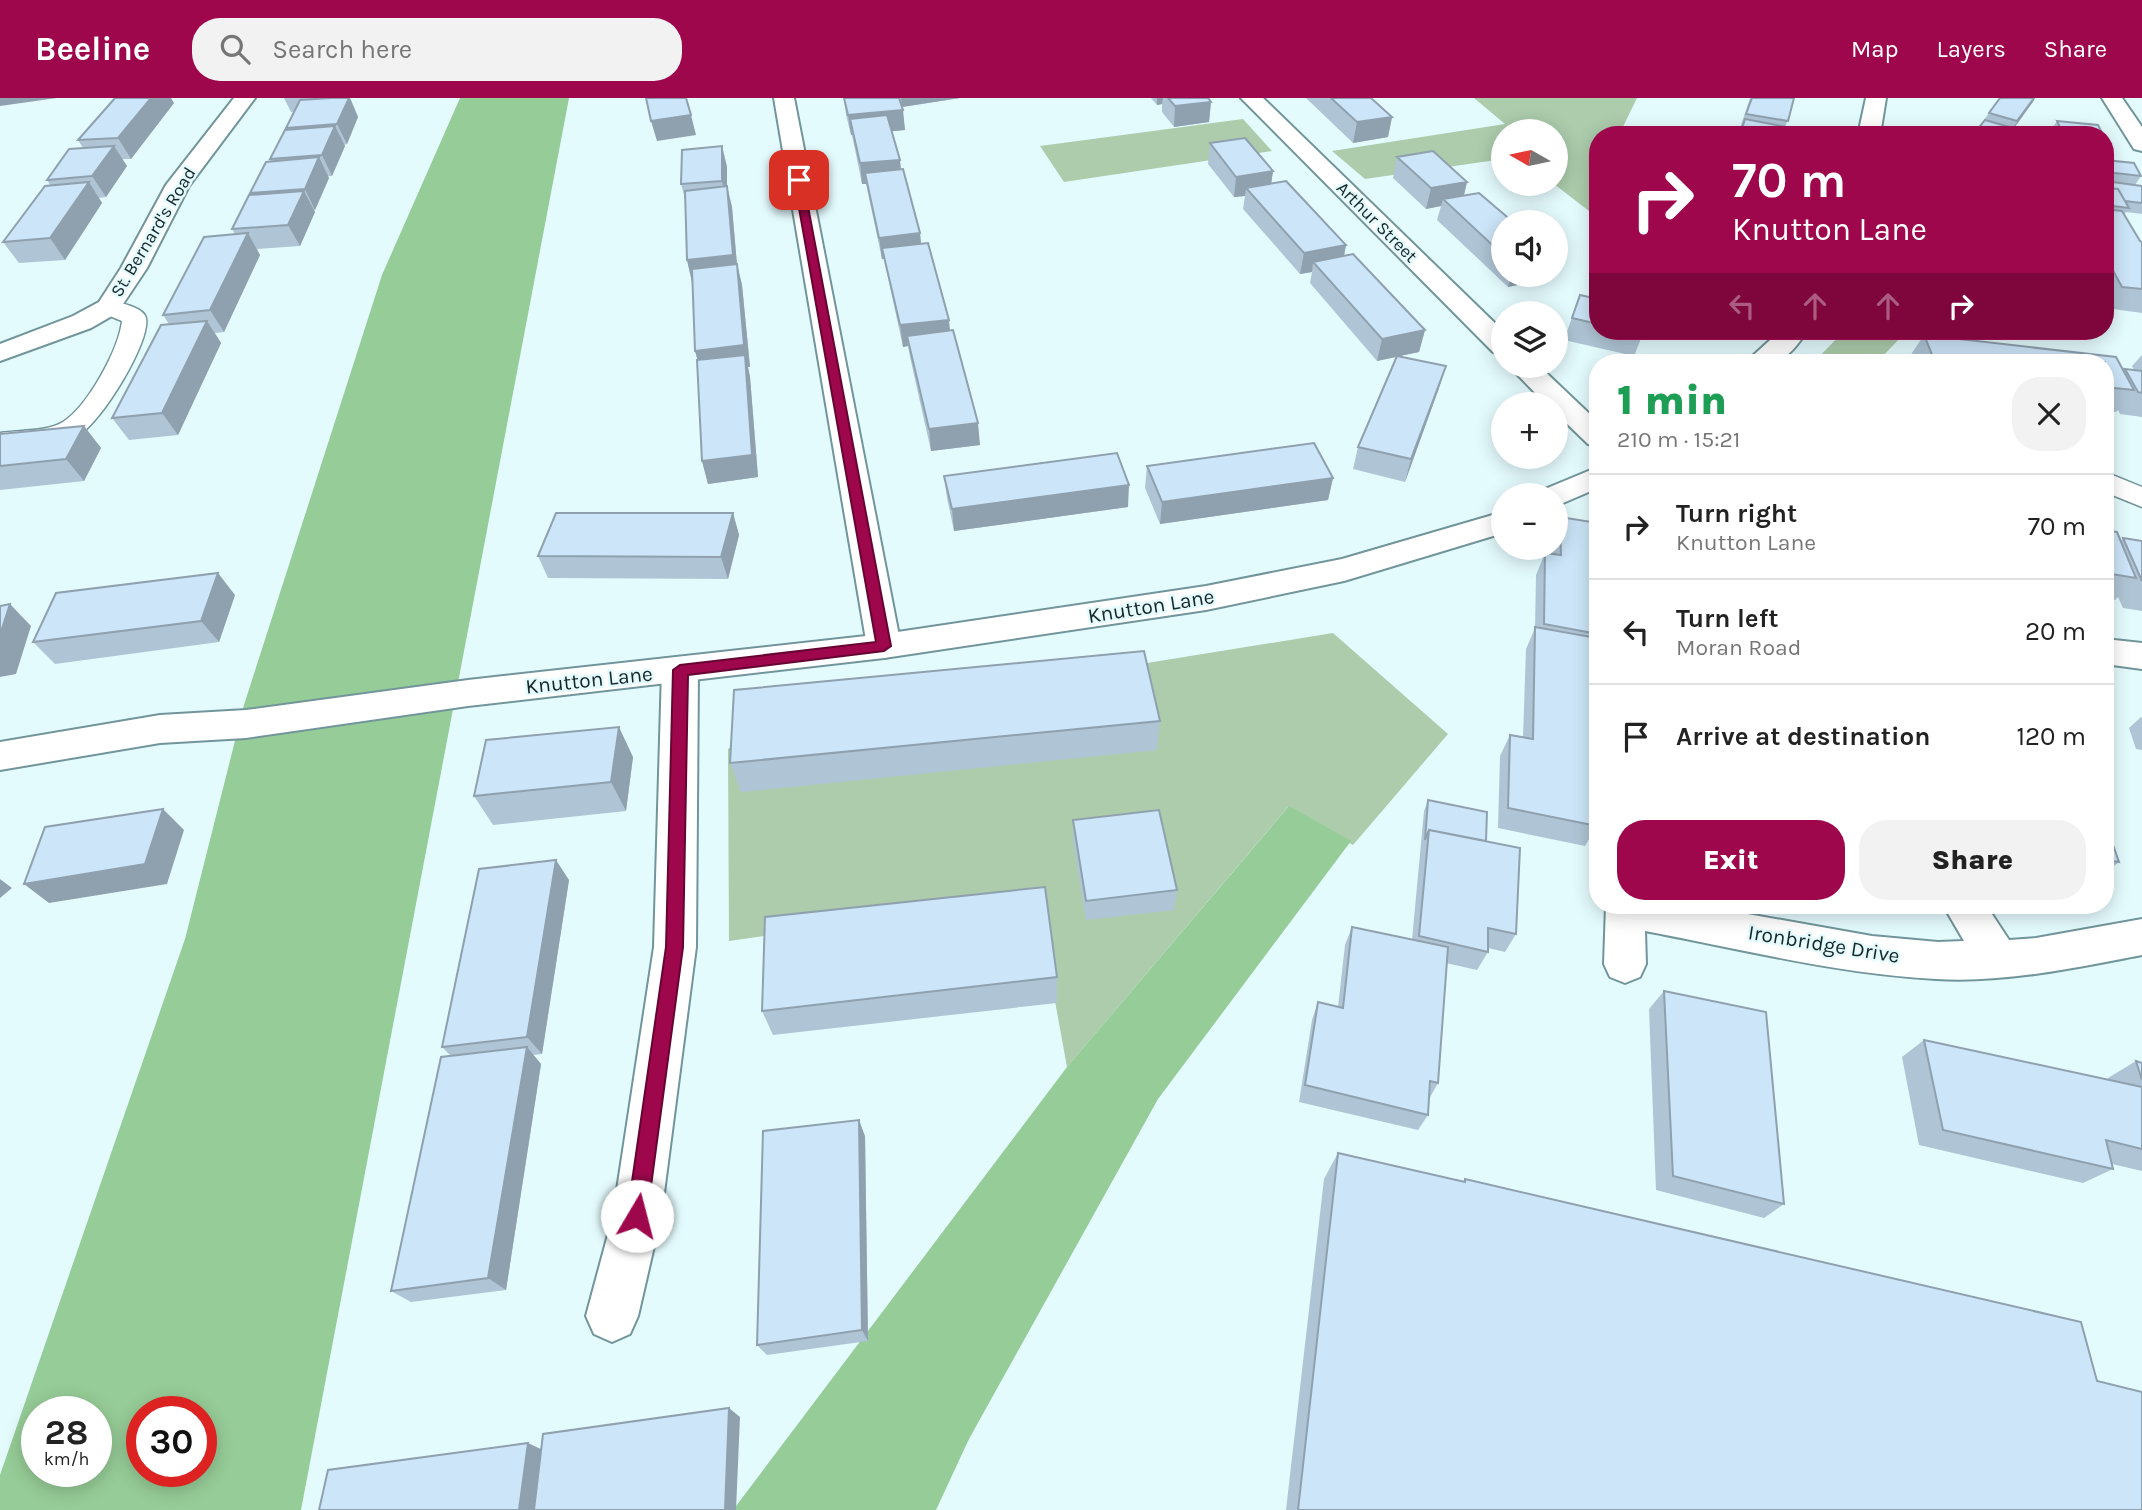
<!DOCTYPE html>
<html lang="en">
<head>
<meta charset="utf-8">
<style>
  :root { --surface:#fff; --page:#f2f2f2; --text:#222; --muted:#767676; --line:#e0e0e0; --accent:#9f074d }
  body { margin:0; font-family:Karla,sans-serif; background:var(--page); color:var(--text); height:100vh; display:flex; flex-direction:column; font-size:26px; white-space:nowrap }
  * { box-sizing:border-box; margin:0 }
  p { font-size:23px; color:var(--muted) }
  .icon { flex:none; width:38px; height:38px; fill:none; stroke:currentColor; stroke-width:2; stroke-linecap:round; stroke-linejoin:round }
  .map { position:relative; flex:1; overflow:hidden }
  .sheet { position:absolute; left:1589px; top:256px; width:525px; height:560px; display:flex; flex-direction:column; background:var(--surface); border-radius:28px; box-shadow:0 4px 18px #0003 }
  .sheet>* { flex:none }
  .banner { position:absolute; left:1589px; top:28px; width:525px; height:214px; border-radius:28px; box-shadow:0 4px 18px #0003; background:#9f074d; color:#fff; overflow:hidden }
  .needle { width:46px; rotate:279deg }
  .controls { position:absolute; left:1491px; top:21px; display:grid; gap:14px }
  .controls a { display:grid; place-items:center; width:77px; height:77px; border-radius:50%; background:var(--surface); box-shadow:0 4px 18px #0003; font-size:35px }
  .speed { position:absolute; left:21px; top:1298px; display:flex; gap:14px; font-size:35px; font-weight:700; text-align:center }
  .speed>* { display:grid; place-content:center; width:91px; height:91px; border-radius:50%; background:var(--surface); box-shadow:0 4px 18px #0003; line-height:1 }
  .speed small { font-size:18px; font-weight:400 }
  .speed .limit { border:10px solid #d22; background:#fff; color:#111 }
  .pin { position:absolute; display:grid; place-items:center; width:60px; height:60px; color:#fff; margin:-30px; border-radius:14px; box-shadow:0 4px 10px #0006 }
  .me { position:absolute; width:77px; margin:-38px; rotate:8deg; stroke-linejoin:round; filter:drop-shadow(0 0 5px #0008) }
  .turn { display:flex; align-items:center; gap:24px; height:147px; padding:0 28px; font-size:32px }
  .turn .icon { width:91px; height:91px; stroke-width:2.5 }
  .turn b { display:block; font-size:49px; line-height:60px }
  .lanes { display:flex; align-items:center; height:66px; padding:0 28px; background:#0003; justify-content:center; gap:35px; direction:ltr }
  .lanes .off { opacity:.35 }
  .round { display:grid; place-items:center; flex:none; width:74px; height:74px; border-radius:28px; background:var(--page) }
  .summary { display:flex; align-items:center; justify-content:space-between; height:119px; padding:0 28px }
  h1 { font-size:42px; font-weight:800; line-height:52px; color:#1e9e55 }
  .action { display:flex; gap:14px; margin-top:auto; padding:14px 28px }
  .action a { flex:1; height:80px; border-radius:28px; background:var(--accent); color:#fff; font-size:28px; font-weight:800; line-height:80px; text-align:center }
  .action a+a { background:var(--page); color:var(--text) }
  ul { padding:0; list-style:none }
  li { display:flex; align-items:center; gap:21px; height:105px; padding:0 28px; border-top:2px solid var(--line) }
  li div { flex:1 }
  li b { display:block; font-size:26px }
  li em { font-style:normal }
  header { display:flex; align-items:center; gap:42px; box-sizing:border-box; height:98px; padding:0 35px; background:var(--accent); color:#fff }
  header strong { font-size:33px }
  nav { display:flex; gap:38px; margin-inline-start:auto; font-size:24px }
  .search { width:490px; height:63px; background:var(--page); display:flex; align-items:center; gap:18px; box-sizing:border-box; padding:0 24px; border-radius:28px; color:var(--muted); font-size:26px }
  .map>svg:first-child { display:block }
  .green { fill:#acccac }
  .forest { fill:#96cc97; fill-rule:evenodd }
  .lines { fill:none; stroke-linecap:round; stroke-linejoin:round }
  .service-casing { stroke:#71959a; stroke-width:3 }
  .minor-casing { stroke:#71959a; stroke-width:4 }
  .secondary-casing { stroke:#71959a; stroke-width:4 }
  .service { fill:#fff; fill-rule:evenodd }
  .minor { fill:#fff; fill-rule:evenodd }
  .secondary { fill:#fff; fill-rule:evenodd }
  .wall { fill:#afc5d5 }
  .shaded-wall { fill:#8fa0ae }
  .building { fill:#cce5f8; stroke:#8fa0ae; stroke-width:2 }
  .route { fill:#9f074d; stroke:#670532; stroke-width:2 }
  .labels { text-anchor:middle; stroke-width:5; stroke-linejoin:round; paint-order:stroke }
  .far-street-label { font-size:18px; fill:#172628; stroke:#e4fbfe }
  .street-label { font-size:21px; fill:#172628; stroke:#e4fbfe }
</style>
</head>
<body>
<header>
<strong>Beeline</strong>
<div class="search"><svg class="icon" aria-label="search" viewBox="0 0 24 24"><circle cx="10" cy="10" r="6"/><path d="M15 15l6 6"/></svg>Search here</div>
<nav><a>Map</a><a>Layers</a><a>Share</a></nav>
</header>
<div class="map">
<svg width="2142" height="1412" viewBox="0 0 2142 1412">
  <rect width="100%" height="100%" fill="#e4fbfe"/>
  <path class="green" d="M1474,0h163l-18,37h-21v83l-44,-34h2v-53h-53v28l-138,20 -33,-28 173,-27z
    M1243,21l29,32 -208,31 -24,-36z
    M1844,233h63l-30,31h-63z
    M1333,535l115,101 -95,111 -65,-38 -221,260 -31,-170 -307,44 -1,-192 43,-35 376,-51z"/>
  <path class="forest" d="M460,0h109l-268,1412h-301v-35l185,-536 59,-234 138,-430zM37,1314h59v60h-59zM142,1314h59v60h-59z
    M1289,708l62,35 -193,258 -189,340 -33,71h-203l334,-443z"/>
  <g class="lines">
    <defs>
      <path id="service" d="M108,202c9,2 36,7 38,18 5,24 -45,104 -66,116 -24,13 -54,12 -80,15v-16c20,-3 46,-1 63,-11 25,-16 56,-73 59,-101l-22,-9 -4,-5 4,-5z
        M2105,374l37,15v20l-37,-15z"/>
      <path id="minor" d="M234,0h21l-66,88 -42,82 -30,45 -26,15 -91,33v-17l73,-28 26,-14 22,-34 45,-83z
        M774,0h20l107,548 -5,9 -12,3 -12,-3 -5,-9z
        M1241,0h22l240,233v23l-10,-2z
        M1509,268h30l59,56v25l-10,-3 -32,-31v-9h-10z
        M2105,541l37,4v26l-37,-5z
        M680,559l12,4 6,9 -2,277 -35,269 -23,100 -8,18 -18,8 -18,-8 -8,-18 27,-100 41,-269 8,-277 6,-9z
        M1606,807h91l175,31 66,6 26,-1 -21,-36h43l23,35 27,-2 106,-19v36c-68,13 -137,28 -206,24 -98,-5 -195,-30 -291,-48l1,33 -6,13 -15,6 -15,-6 -6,-13z"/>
      <path id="secondary" d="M1866,0h20l-6,37h-22z
        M2102,0h20l20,29v24l-8,-2z
        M1780,233h27c-20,30 -26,31 -61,31z
        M1598,369v21l-42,18v-11h-15l4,-6z
        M1503,414v21l-159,48 -138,29 -322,48 -416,48 -222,32 -86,5 -160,27v-28l160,-27 86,-5 222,-30 416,-46 322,-48 136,-27z"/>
    </defs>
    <use href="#service" class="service-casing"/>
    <use href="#minor" class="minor-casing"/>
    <use href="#secondary" class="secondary-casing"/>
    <use href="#service" class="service"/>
    <use href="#minor" class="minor"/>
    <use href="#secondary" class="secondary"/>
  </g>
  <path class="wall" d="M284,0h66l8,19 -11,27 -3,1 1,1 -13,30h-4l1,2 -14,32h-1l1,2 -15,34 -43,3 3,6 -36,77 -9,1 6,10 -43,92 -49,5 -17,-22 57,-94 -6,-9 72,-81 -3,-5 19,-34 -1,-2 21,-32 -1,-2 17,-29 -1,-2 8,-16h-3z
    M844,0h116l-58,9 3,23 -13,1 9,38 19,64 1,10 29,88 30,114 -49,6 -21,-94 -2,-11 -5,1 -19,-88h-2l-16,-75h-4l-10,-49h-1l-5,-20z
    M1151,0h57l3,4 -2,20 -35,5 -12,-15v-8l-5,1z
    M1306,0h65l21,19 -4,20 -35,6z
    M1750,0h44l-11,37h-44l-1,-1z
    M2000,0h35l-26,37h-36z
    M174,5l-43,56h-9l5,7 -21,31 -7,1 3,5 -37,57 -46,3 -16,-21 47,-57 -3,-5 36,-32 -5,-8z
    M2057,23l46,14h-55z
    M2105,41l6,9 -6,8z
    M1210,45l63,28 -2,13 75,61 -2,11 81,74 -6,22 -20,4 40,32 -34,94 -52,-13 5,-22 38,-90 -19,4 -67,-78 2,-11 -12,2 -57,-65 2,-13 -11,1 -26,-33z
    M722,48l5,21v19l5,21 5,57 5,21 8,82h-2l2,10 8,100 -50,7 -6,-23 -4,-101 -3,-9 -3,-69 -5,-22 -2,-61 -4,-15z
    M1397,59l70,25 -3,13 39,27v53h45l-2,4 -38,8 -71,-67 4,-14 -15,3 -33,-31z
    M2105,62l36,16 -6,9 7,1v28l-16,-2 -2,2 16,27 2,1v71l-36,-5 -1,-1z
    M1580,197l18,4v32h46l-10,25 -70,-16z
    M1933,233h46l-8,9 145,17 7,14 2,-2 9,1 -2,-4 10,-11v62l-22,-3 -2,-4 -2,2 -11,-1v-49h-192l-3,-6 14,-21 28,3z
    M84,328l17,22 -17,33 -84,9v-56z
    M1147,368l186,12 -5,22 -168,24 -15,-36z
    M944,378l184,31 -174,24 -7,-33z
    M733,415l6,22 -11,44 -180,-1 -10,-22z
    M1560,419l35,6 3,-5v224h-3l2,84 -12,20 -87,-18 2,-72 10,-21 13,2 3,-88 9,-21 1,-53 9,-22 6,1v-6h5v-20z
    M2105,432l16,11 2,-3 19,3v70l-19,-3 -5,-11 -3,3 -10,-2z
    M235,497l-16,47 -164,22 -22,-22z
    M2141,619l1,1v32l-6,-1 -7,-21z
    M1160,623l-3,29 -416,42 -11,-29z
    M633,659l-7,54 -133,14 -19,-29z
    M1428,702l58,41 30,93 -11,18 -17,-4v4l-11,18 -31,-7 -8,120 -9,16 -1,16 -10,15 -119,-28 13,-82 6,-18 20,5 7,-62 7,-18 60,13 12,-129z
    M1073,722l104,70 -3,20 -88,10 -13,-80z
    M2105,762l14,2 -14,11z
    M569,782l-27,174 -9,1 8,9 -35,226 -95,12 -20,-11 60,-235 -9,-9z
    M1057,879v26l-284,32 -11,-24z
    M1664,893l120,213 -20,14 -108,-28 -7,-181z
    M1924,942l184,40v-2l28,-17 6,2v108l-30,-7 1,5 -30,14 -164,-38 -17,-88z
    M865,1038l3,205 -101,14 -10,-10z
    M1338,1055l124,29 3,-3 632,202 45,129h-856l38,-331z"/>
  <path class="shaded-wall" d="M0,0h57l-57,8z
    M151,0h20l3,5 -43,56 -13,-21z
    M349,0h1l8,19 -11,27 -10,-20z
    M901,0h59l-58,9z
    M1157,0h6l-1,6 -5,1z
    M2034,0h1l-2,4 -24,33h-1z
    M1211,4l-2,20 -35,5 1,-21z
    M903,12l2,20 -52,5 -3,-16 2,16h-1l-3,-20z
    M691,17l5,20 -39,6 -6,-20z
    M1392,19l-4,20 -35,6 4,-21z
    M335,28l10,20 -13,30 -10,-21z
    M114,48l13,20 -21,31 -14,-21z
    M722,48l5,21v35l-5,-21z
    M319,59l10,21 -14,32 -10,-21z
    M900,62l2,20 -37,-7 1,11h-4l-2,-21z
    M1273,73l-3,21 -24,-4 -1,8 -11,1 2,-20z
    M89,84l13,21 -37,57 -15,-22z
    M1467,84l-5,21 -19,-4 -2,7 -15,3 5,-21z
    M727,88l5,21 6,70 -46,5 -5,-22z
    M304,93l11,21 -15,34 -12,-21z
    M248,135l12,22 -36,77 -14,-22z
    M920,135l2,22 -40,-7 2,11h-2l-3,-21z
    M1346,147l-4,21 -29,-4 -1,10 -12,2 4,-21z
    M737,166l5,21 8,82h-2l2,10 8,100 -50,7 -6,-23 -1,-88 -6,-22z
    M1511,177h37l-2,4 -38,8z
    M949,222l2,21 -44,-5 1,10 -5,1 -3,-22z
    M207,223l14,22 -43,92 -16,-22z
    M1425,232l-6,22 -42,9 5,-22z
    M1446,268l-7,22 -34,94 6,-23z
    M978,325l2,22 -49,6 -2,-22z
    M84,328l17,22 -17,33 -18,-22z
    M1333,380l-5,22 -168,24 2,-22z
    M1129,387l-1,22 -174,24 -2,-22z
    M733,415l6,22 -11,44 -7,-22z
    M218,475l17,22 -16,47 -18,-21z
    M10,506l21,22 -15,48 -16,3v-42z
    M619,629l14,30 -7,54 -15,-29z
    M163,711l21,21 -17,54 -118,19 -25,-19z
    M556,762l13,20 -27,174 -15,-17z
    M0,781l12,9 -12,10z
    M527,949l14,17 -35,226 -18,-12z
    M859,1022l6,16 3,205 -6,-11z
    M729,1310l11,9 -4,93h-11z
    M528,1345l17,8 -7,59h-19z"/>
  <path class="building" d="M115,0h36l-33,40 -40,2z
    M331,0h18l-12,26 -51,4 14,-28z
    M646,0h40l5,17 -40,6z
    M844,0h55l4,12 -55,5z
    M1168,0h40l3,4 -36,4z
    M1331,0h40l21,19 -35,5z
    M1752,0h42l-6,23 -42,-7z
    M2000,0h34l-17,23 -28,-8z
    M887,17l13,45 -40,3 -10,-44z
    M1745,21l41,8 -3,8h-43z
    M1985,22l28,8 -5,7h-35z
    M2057,23l41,4 5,10h-39z
    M335,28l-13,29 -52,4 15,-29z
    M1245,40l28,33 -37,6 -26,-34z
    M2105,41l6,9h-6z
    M114,48l-22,30 -45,4 22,-31z
    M722,48v35l-41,3 1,-34z
    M1433,53l34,31 -36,6 -34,-31z
    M319,59l-14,32 -55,4 16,-31z
    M2105,62l29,3 7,13 -35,-4z
    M903,71l17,64 -41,5 -14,-65z
    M1286,83l60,64 -42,8 -58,-65z
    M2105,83l37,5v17l-17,-2 -7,-12 -10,-1z
    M89,84l-39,56 -47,4 42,-56z
    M727,88l6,69 -46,5 -2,-69z
    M2105,90l13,1 11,19 -24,-3z
    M304,93l-16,34 -56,4 17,-34z
    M1479,95l34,29h-10v33l-60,-56z
    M2105,111l17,2 18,30 2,1v47l-20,-2 -17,-31z
    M248,135l-38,77 -47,5 41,-78z
    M928,145l21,77 -49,5 -18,-77z
    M1353,156l72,76 -43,9 -69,-77z
    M737,166l7,81 -49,6 -3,-82z
    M1580,197l18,4v25l-26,-6z
    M207,223l-45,92 -50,5 49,-93z
    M953,232l25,93 -49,6 -22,-93z
    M1629,233h15l-1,3z
    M1924,237l192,22 18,33 -29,-3v-25h-170z
    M745,257l7,100 -50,6 -5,-101z
    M1397,258l49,10 -35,93 -53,-12z
    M2125,271l17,2v22l-4,-1z
    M84,328l-18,33 -66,7v-32z
    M1314,345l19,35 -171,24 -15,-36z
    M1117,355l12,32 -177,24 -8,-33z
    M556,415h177l-12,44 -183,-1z
    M1560,419l38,6v111l-54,-10 1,-71 16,2z
    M2105,432l12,2 19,46 -31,-5z
    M2123,440l19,3v40z
    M218,475l-17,48 -168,21 23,-49z
    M10,506l-10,31v-29z
    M1535,529l56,10 1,17 6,1v64h-3l2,107 -89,-18 2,-73 23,4z
    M1144,553l16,70 -430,42 4,-73z
    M619,629l-8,55 -137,14 12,-56z
    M1428,702l59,12 -1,29 -57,-11 -4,10z
    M163,711l-18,55 -121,20 21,-57z
    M1159,712l18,80 -91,11 -13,-81z
    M2105,724l14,40 -14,-2z
    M1429,732l91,18 -4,86 -28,-6v24l-69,-16z
    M556,762l-29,177 -85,10 37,-178z
    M1045,789l12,90 -295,34 3,-94z
    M1352,829l96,20 -10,136 -8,-2 -2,34 -123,-30 13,-83 25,6z
    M1664,893l102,21 18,192 -111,-28z
    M1924,942l218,47v62l-36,-9 7,29 -170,-39z
    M527,949l-39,231 -97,13 50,-234z
    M2136,963l6,2v17z
    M859,1022l3,210 -105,15 6,-214z
    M1338,1055l127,29v-3l616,143 16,59 45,11v118h-844z
    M729,1310l-4,102h-191l9,-76z
    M528,1345l-9,67h-200l9,-40z"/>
  <path class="route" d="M799,79l4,3 88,466 -7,5 -196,24 -5,272 -36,269 -3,7 -7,3 -7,-3 -3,-7 39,-269 7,-277 7,-5 196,-23 -82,-462z"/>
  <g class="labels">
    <g class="far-street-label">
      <text transform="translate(1377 124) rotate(45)" y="6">Arthur Street</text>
      <text transform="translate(153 134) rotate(-59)" y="6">St. Bernard's Road</text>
    </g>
    <g class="street-label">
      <text transform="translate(1151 508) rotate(-9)" y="7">Knutton Lane</text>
      <text transform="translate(589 582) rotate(-6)" y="7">Knutton Lane</text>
      <text transform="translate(1824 846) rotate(9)" y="7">Ironbridge Drive</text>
    </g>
  </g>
</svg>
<div class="controls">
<a><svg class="needle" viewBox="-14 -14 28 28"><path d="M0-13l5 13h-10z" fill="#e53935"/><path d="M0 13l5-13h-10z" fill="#767676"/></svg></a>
<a><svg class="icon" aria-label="sound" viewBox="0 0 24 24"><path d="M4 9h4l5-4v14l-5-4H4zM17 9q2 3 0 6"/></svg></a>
<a><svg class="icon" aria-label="layers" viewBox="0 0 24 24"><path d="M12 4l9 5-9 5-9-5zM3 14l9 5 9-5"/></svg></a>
<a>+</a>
<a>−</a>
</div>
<div class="speed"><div>28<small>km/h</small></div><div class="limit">30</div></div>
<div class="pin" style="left:799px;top:82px;background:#d93025"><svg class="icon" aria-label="arrive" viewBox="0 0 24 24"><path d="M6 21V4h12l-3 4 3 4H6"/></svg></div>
<svg class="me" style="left:637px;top:1118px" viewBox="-20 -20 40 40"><circle r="19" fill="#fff"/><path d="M0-13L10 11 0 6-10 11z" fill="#9f074d"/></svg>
<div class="banner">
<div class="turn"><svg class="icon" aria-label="right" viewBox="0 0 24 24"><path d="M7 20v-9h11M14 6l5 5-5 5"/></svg><div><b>70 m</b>Knutton Lane</div></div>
<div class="lanes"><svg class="icon off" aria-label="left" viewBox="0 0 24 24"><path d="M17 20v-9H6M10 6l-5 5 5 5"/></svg><svg class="icon off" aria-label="ahead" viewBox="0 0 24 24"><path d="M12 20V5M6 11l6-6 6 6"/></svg><svg class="icon off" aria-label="ahead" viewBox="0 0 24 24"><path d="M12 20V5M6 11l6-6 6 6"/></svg><svg class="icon" aria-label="right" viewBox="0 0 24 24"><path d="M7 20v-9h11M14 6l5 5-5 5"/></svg></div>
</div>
<section class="sheet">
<div class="summary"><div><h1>1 min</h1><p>210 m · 15:21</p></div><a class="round"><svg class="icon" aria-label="close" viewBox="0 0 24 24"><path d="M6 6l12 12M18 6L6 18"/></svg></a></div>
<ul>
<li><svg class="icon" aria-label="right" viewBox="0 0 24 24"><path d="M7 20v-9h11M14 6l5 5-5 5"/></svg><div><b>Turn right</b><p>Knutton Lane</p></div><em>70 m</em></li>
<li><svg class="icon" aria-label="left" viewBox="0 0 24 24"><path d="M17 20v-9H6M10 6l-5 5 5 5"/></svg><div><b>Turn left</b><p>Moran Road</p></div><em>20 m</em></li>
<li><svg class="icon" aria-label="arrive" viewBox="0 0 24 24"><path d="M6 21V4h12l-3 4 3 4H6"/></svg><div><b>Arrive at destination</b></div><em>120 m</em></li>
</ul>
<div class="action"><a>Exit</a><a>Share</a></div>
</section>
</div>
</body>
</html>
